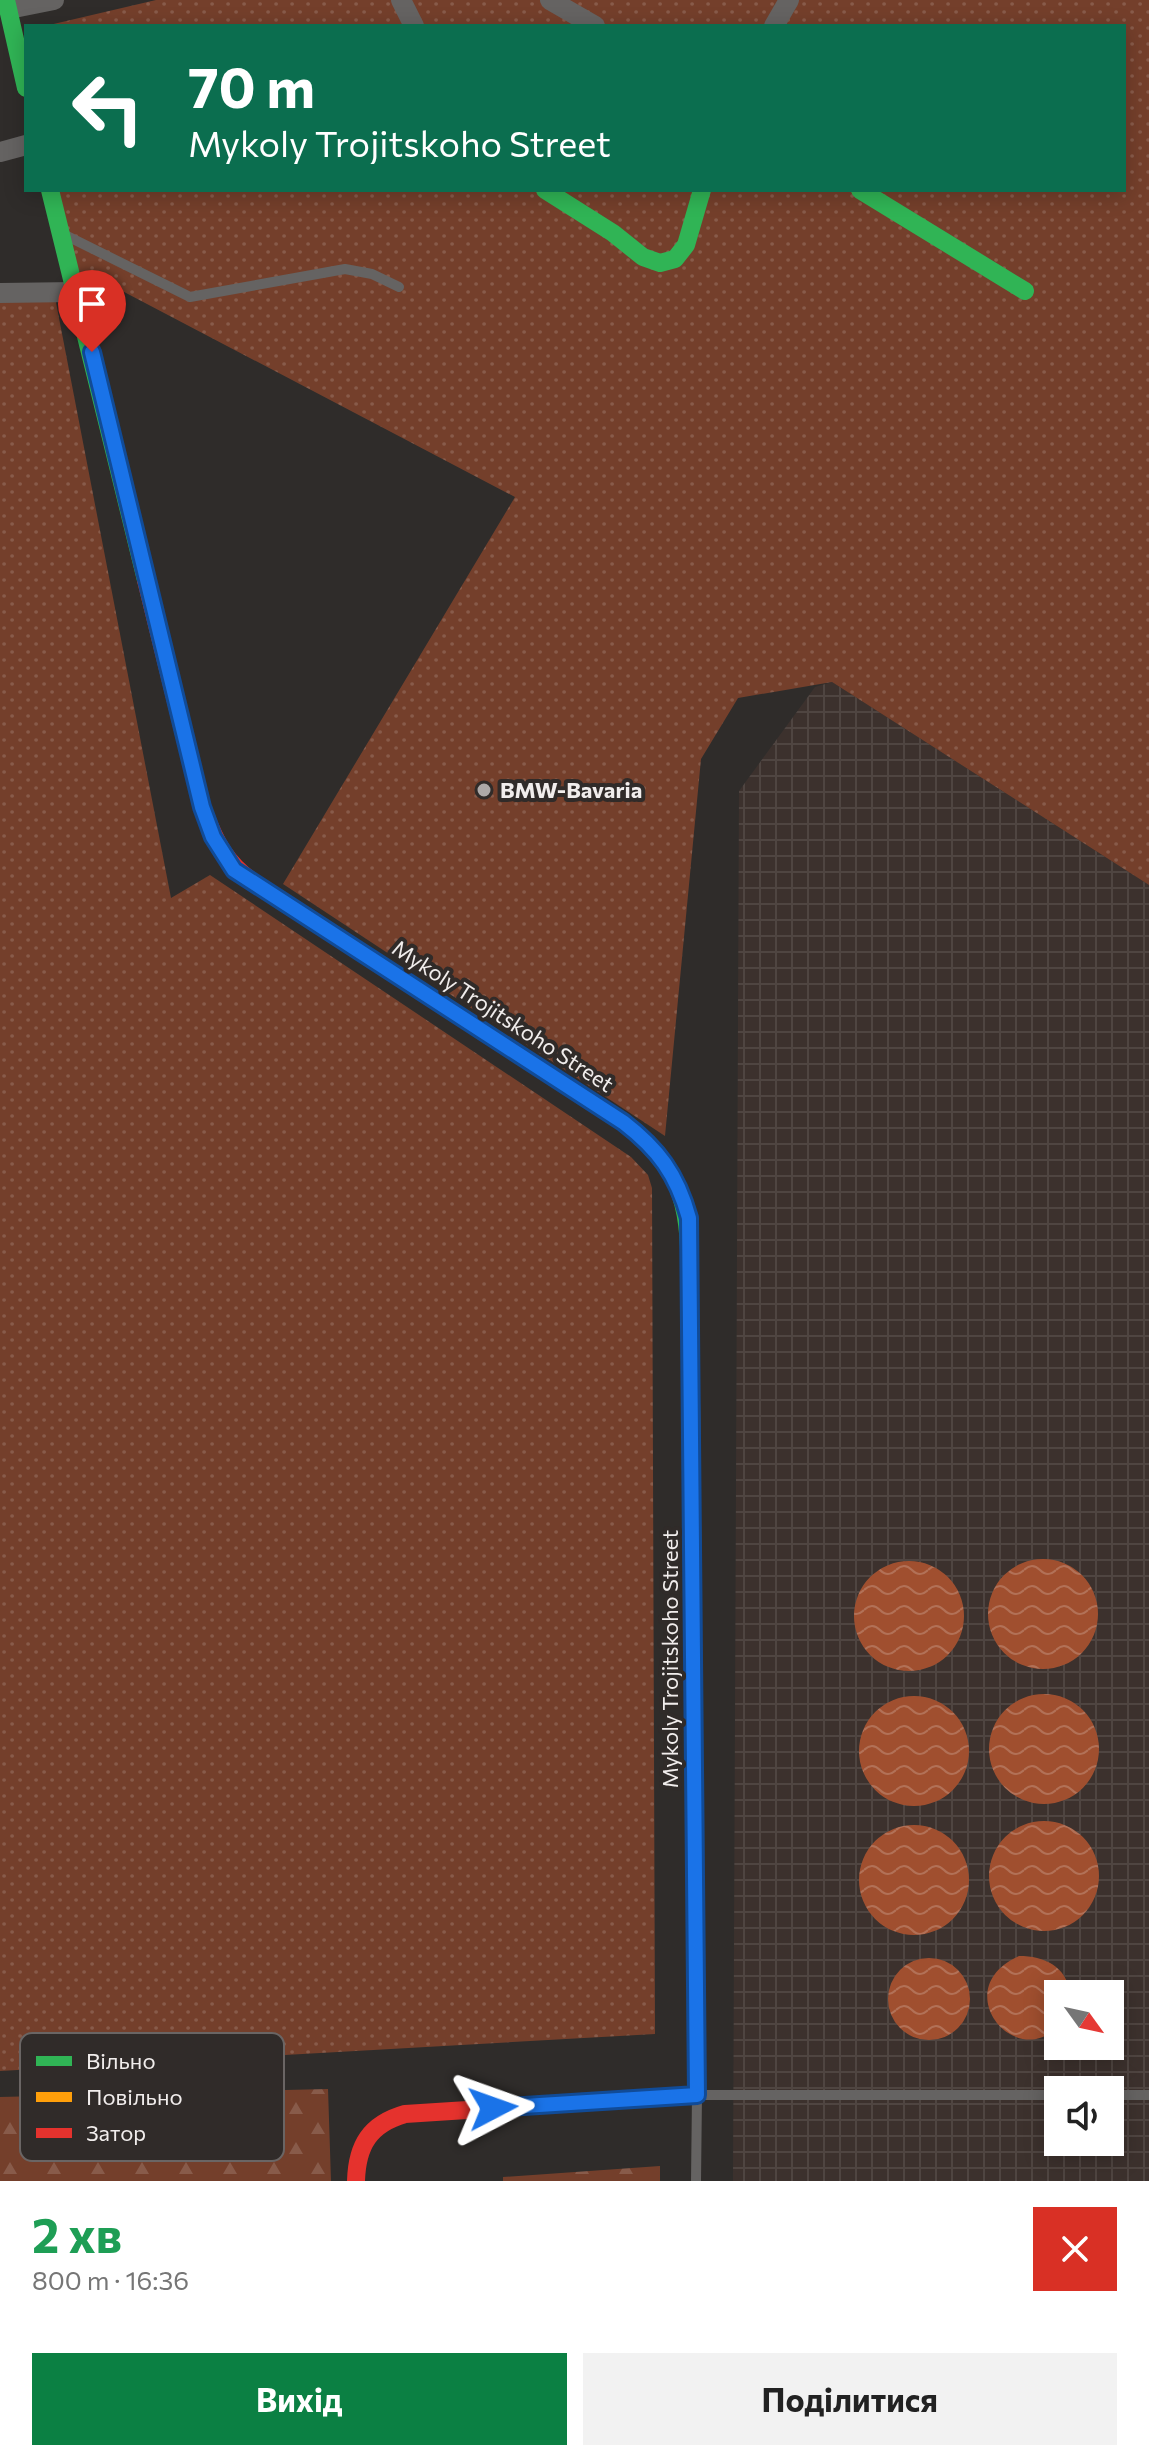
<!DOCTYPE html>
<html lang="uk">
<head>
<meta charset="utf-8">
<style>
  :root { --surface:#fff; --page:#f2f2f2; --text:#222; --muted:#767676; --accent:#0b8043 }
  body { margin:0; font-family:Commissioner,sans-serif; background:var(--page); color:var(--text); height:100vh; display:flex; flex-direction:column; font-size:30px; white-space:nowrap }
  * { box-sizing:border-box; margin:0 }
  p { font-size:26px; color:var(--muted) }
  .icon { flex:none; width:44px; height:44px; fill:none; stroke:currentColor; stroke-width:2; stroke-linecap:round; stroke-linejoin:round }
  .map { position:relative; height:2181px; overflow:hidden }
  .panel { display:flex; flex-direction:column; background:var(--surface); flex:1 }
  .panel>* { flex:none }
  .banner { position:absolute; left:24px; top:24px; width:1102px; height:168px; border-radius:0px; box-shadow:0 4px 20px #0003; background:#0b6e4f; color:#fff; overflow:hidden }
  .needle { width:52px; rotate:123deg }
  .controls { position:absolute; left:1044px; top:1980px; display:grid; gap:16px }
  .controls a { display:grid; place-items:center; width:80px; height:80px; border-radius:0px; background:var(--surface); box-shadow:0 4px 20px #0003; font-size:40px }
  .pin { position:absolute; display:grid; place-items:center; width:68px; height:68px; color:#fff; margin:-82px -34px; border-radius:50% 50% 50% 0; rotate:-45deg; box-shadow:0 0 8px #0007 }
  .pin .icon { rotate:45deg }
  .me { position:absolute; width:88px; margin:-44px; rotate:86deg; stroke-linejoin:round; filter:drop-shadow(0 0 6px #0008) }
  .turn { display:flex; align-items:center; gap:28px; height:168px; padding:0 32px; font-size:36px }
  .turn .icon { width:104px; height:104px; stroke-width:2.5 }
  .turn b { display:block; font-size:56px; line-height:68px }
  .round { display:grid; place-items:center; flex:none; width:84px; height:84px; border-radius:0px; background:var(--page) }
  .overview { display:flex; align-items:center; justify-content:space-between; height:136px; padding:0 32px }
  h1 { font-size:48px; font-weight:700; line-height:60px; color:#1e9e55 }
  .button { display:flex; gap:16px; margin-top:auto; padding:16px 32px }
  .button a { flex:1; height:92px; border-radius:0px; background:var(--accent); color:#fff; font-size:32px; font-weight:700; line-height:92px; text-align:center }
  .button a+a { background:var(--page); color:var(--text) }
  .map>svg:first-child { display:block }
  .industrial { fill:url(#industrial-grid); fill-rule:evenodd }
  .grass { fill:url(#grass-dots) }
  .forest { fill:url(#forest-firs) }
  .water { fill:url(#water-waves) }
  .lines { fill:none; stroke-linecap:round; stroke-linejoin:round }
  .lane { stroke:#656362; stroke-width:10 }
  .street { stroke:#656362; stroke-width:20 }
  .fast { stroke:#30b455; stroke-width:18 }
  .slow { stroke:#ff9f0a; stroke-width:18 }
  .jam { stroke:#e5322d; stroke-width:18 }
  .route-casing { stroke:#114b97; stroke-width:20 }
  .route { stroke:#1a73e8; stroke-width:14 }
  .poi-dot { fill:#ada9a8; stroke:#302b29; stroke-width:3 }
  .labels { text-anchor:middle; stroke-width:8; stroke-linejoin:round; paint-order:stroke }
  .poi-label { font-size:22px; font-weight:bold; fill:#f1edec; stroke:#302b29; text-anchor:start }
  .street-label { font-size:22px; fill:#f1edec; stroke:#302b29 }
  .key { fill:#302b29; stroke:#6a6564; stroke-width:2 }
  .key-label { font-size:22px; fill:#f1edec }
</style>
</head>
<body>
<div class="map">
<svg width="1149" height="2181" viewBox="0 0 1149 2181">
  <defs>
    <pattern id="industrial-grid" width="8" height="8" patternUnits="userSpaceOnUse" patternTransform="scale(2)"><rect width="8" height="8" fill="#3c312d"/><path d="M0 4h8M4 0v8" fill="none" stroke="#4f4541"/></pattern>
    <pattern id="grass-dots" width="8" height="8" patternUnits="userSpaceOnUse" patternTransform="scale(2)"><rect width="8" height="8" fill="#743f2b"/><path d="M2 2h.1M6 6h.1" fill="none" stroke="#885b4a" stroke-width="1.8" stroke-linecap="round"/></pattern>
    <pattern id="forest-firs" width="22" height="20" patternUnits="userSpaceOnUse" patternTransform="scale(2)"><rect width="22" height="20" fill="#743f2b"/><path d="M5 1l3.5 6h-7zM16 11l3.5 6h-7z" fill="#885b4a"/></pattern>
    <pattern id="water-waves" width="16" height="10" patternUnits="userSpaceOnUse" patternTransform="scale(2)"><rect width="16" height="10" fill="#a04f2f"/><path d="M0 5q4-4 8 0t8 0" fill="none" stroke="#b27157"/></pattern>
  </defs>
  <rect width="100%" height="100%" fill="#2f2c2a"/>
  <path class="industrial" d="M832,682l317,203v1296h-416l6,-1390 76,-104zM1058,1994h52v52h-52zM1058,2090h52v52h-52z"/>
  <path class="grass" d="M156,0h993v885l-317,-203 -94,16 -37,61 -36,377 -382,-252 232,-387 -408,-214 -29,-12 -22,-81h1068v-164h-1079z
    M53,287l118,611 39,-23 421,282 17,18 4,13 3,846 -655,37v-1778z"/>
  <path class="forest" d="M328,2089l3,92h-331v-84z
    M660,2166v15h-157v-4z"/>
  <path class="water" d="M988 1614a55 55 0 1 1 110 0a55 55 0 1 1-110 0Z
    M854 1616a55 55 0 1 1 110 0a55 55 0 1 1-110 0Z
    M989 1749a55 55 0 1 1 110 0a55 55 0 1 1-110 0Z
    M859 1751a55 55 0 1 1 110 0a55 55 0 1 1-110 0Z
    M989 1876a55 55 0 1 1 110 0a55 55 0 1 1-110 0Z
    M859 1880a55 55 0 1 1 110 0a55 55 0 1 1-110 0Z
    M1019,1956c25,0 48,10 51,38h-12v32c-42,46 -112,-37 -39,-70z
    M888 1999a41 41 0 1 1 82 0a41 41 0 1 1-82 0Z"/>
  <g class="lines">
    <path class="lane" d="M65,235l125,62 155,-28 27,5 27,13
      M1110,2095h39
      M696,2181l1,-86h361"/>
    <path class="street" d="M401,0l13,26
      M550,0l45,26
      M9,9l45,-9
      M774,26l15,-26
      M0,152l26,-7
      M0,293l77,-1"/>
    <path class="fast" d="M6,0l20,88
      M50,190l96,390
      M545,190l68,43 30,24 17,6 15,-4 11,-14 16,-55
      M860,190l165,101
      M260,887l363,235c66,53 66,88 67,167 0,37 0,73 1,110"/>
    <path class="slow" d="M691,1399l4,482"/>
    <path class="jam" d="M146,580l56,227c14,37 24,58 58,80
      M356,2181c1,-36 14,-57 49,-67l292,-19 -2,-214"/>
  </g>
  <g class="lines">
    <defs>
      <path id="route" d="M92,352l110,455 11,30 21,33 389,252c35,27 54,52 66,96l8,877 -204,13"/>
    </defs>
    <use href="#route" class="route-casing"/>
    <use href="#route" class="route"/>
  </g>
  <circle class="poi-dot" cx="484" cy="790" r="8"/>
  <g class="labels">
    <g class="poi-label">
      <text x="500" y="798">BMW-Bavaria</text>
    </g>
    <g class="street-label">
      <text transform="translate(503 1016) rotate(33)" y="8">Mykoly Trojitskoho Street</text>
      <text transform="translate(670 1659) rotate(-90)" y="8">Mykoly Trojitskoho Street</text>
    </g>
  </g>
  <rect x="20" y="2033" width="264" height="128" rx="12" class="key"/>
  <rect x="36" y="2056" width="36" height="10" fill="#30b455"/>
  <rect x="36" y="2092" width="36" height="10" fill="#ff9f0a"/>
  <rect x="36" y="2128" width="36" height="10" fill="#e5322d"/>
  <g class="key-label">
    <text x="86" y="2069">Вільно</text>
    <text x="86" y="2105">Повільно</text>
    <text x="86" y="2141">Затор</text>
  </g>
</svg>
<div class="controls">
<a><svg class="needle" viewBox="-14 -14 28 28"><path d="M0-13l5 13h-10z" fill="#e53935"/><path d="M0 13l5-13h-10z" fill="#767676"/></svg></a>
<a><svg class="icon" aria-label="sound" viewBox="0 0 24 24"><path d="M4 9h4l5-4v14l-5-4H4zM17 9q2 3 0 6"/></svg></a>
</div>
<div class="pin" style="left:92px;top:352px;background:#d93025"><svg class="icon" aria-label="arrive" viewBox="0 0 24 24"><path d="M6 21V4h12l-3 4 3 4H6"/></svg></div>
<svg class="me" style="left:493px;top:2108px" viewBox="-20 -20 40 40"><path d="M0-17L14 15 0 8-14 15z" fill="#1a73e8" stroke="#fff" stroke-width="4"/></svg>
<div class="banner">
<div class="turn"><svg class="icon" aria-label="left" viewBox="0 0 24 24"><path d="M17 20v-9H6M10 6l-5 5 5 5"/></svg><div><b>70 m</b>Mykoly Trojitskoho Street</div></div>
</div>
</div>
<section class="panel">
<div class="overview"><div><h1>2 хв</h1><p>800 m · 16:36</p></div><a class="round" style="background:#d93025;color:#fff"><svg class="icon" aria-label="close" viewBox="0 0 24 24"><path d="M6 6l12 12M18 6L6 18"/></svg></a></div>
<div class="button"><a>Вихід</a><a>Поділитися</a></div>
</section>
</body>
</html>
